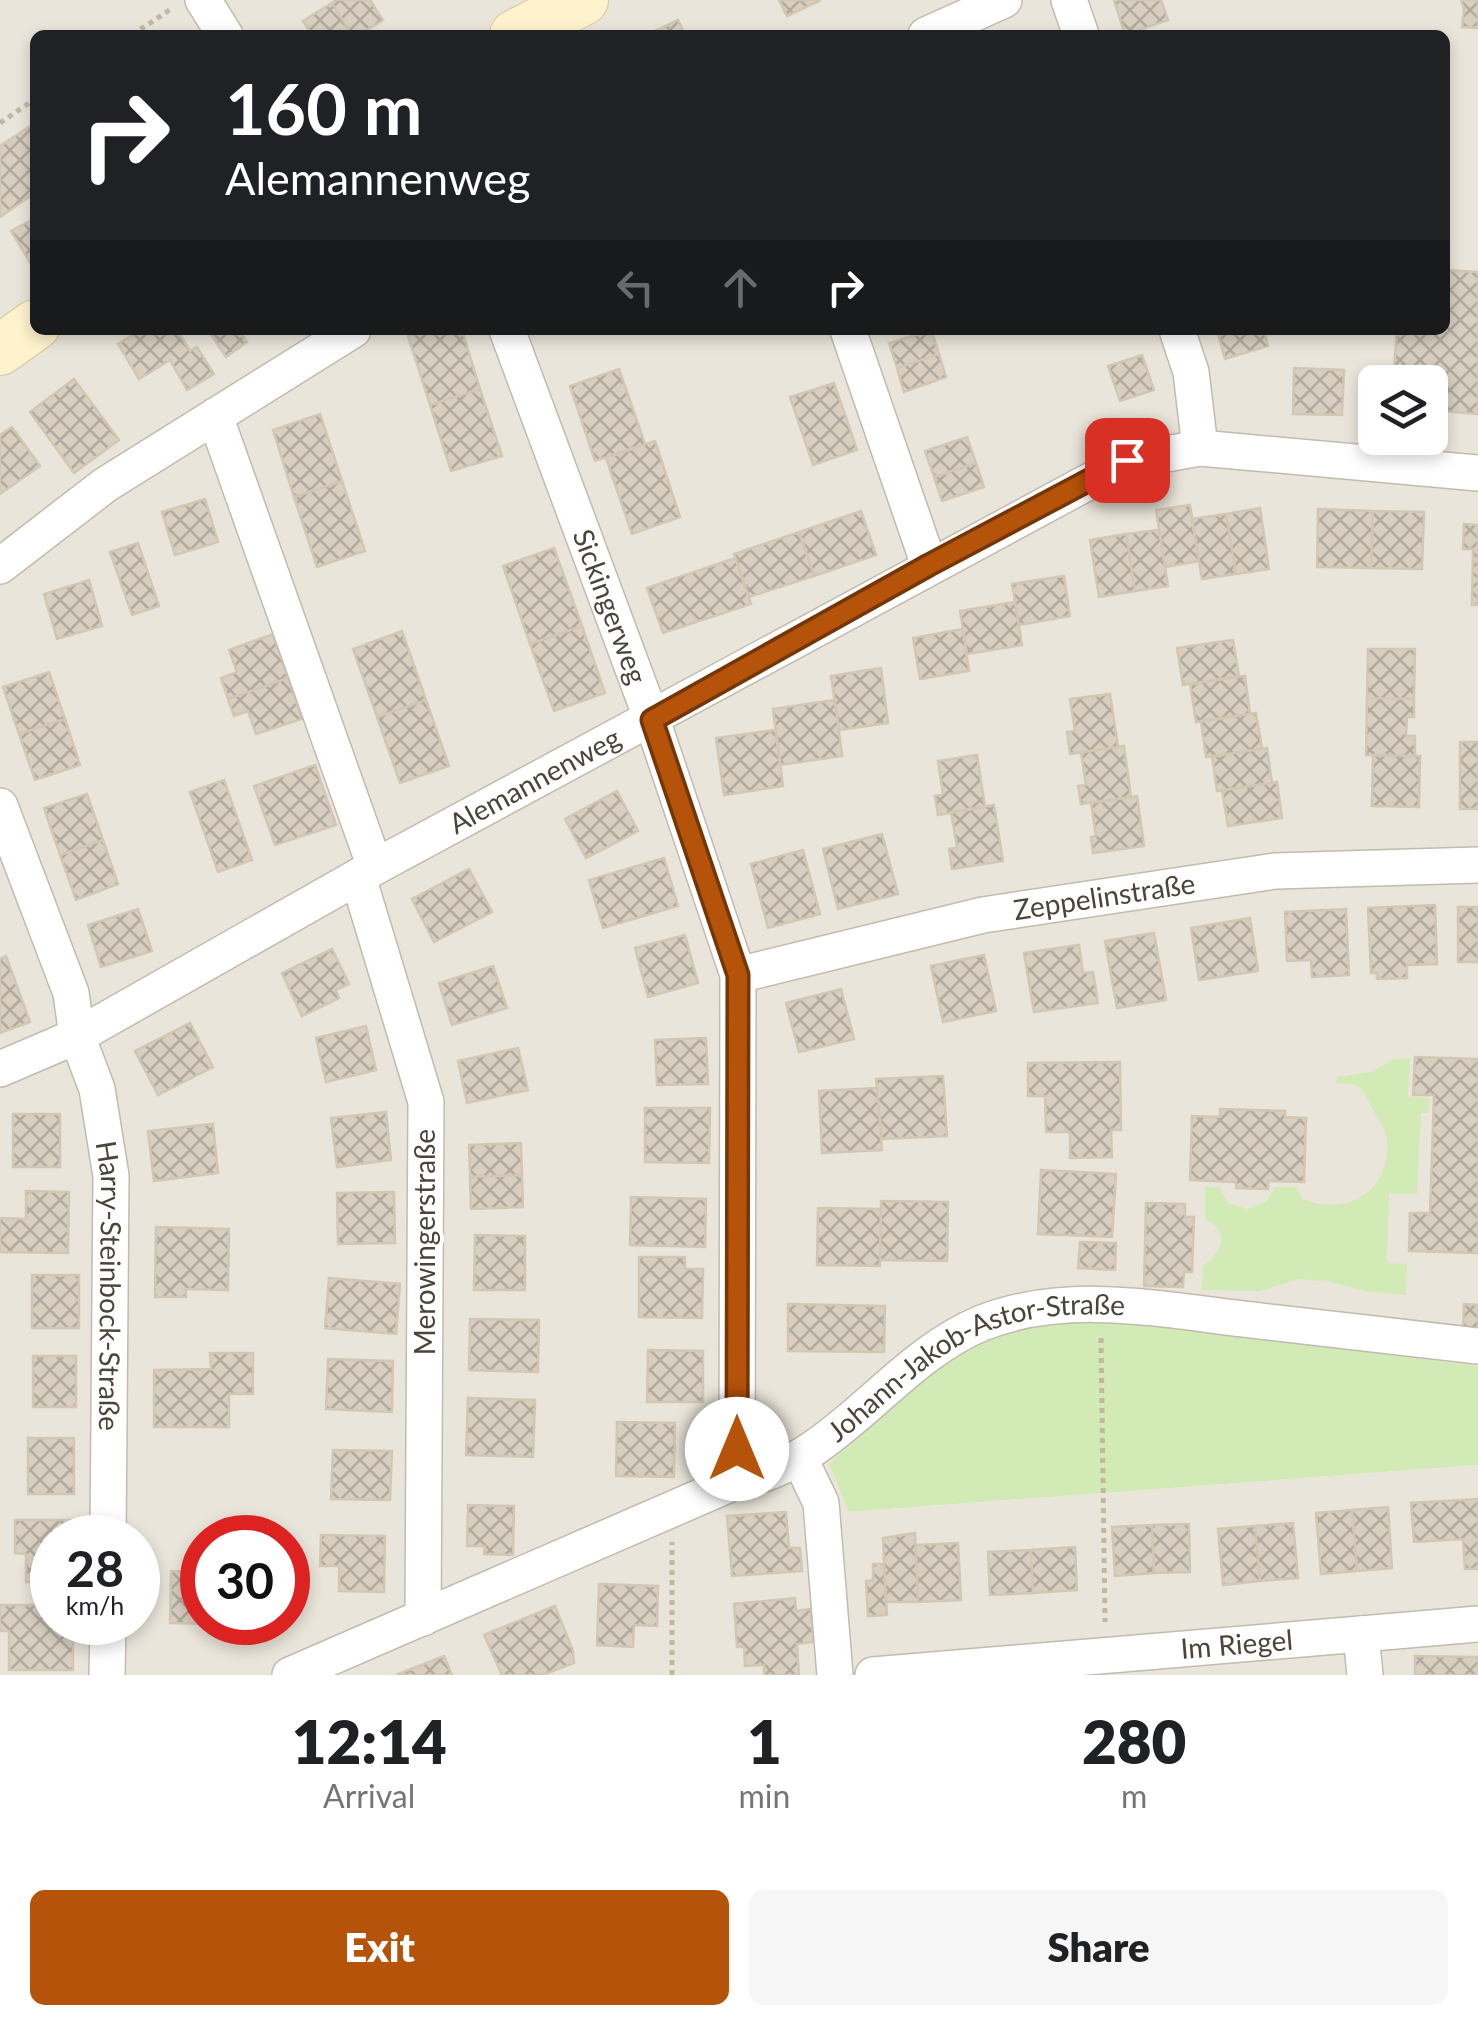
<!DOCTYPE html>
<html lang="en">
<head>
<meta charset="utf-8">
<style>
  :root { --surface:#fff; --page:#f6f6f6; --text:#202124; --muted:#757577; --accent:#b45309 }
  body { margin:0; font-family:Lato,sans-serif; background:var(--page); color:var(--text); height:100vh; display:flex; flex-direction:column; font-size:38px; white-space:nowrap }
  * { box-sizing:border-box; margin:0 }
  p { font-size:32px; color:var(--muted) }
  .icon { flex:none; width:55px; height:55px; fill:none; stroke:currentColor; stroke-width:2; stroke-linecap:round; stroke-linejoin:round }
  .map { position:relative; height:1675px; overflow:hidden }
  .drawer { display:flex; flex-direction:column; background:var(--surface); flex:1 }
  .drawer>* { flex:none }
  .guide { position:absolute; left:30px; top:30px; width:1420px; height:305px; border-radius:15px; box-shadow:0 5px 15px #0003; background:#202124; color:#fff; overflow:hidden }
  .buttons { position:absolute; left:1358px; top:365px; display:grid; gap:20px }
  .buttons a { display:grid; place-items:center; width:90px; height:90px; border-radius:15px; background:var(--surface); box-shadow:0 5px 15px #0003; font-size:50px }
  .speed { position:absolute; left:30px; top:1515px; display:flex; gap:20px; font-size:50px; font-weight:700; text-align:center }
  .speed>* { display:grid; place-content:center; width:130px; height:130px; border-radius:50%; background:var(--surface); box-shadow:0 5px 15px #0003; line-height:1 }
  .speed small { font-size:25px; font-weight:400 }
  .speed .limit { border:15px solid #d22; background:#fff; color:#111 }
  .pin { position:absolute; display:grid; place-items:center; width:85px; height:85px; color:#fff; margin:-42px; border-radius:20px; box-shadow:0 5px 15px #0006 }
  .me { position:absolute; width:110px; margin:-55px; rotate:0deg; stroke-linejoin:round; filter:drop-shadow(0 0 8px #0008) }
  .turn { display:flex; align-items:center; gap:35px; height:210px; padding:0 30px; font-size:45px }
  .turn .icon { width:130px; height:130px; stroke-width:2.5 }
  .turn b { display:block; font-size:70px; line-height:85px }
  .lanes { display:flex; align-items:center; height:95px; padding:0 30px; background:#0003; justify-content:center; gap:50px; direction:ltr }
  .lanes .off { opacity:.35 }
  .eta { display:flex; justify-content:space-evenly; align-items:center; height:170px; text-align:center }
  .eta b { font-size:60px; font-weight:800; line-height:70px }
  .action { display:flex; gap:20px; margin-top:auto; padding:20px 30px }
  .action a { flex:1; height:115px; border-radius:15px; background:var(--accent); color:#fff; font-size:40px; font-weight:800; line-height:115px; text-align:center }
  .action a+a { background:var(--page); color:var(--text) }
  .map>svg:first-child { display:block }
  .residential { fill:#eae5da; fill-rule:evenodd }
  .grass { fill:#d2eab5 }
  .building { fill:url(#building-cross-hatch); stroke:#d3c7b4; stroke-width:2.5 }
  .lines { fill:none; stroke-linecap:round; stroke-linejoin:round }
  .street-casing { stroke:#c2bbae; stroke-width:38 }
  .secondary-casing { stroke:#d6c79b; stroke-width:52 }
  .path { stroke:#c4b79f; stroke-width:5; stroke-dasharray:5 5; stroke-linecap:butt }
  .street { stroke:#fff; stroke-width:35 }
  .secondary { stroke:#fff3cd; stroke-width:50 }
  .route-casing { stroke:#753606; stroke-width:25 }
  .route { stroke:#b45309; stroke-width:18 }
  .labels { text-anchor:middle; stroke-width:8; stroke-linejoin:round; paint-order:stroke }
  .street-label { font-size:28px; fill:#4b4439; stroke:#fff }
</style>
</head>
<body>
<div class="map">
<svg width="1478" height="1675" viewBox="0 0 1478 1675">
  <defs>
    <pattern id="building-cross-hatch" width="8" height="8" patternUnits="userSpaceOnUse" patternTransform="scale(2.5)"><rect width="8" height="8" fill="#d8cfc1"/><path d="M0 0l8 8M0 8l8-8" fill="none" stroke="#b1aa9e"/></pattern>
  </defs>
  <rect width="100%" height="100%" fill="#f6f3ec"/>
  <path class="residential" d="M0,0h1478v1366l-367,-47 -261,193 628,-47v210h-1478zM35,35h1410v295h-1410zM1375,382h55v56h-55zM52,1538h86v84h-86zM202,1538h86v84h-86z"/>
  <path class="grass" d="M1410,1058l-2,39 21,1 -1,15h-7l-4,81h-28l-2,68 20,2 -1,31 -36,-3 -39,-10 -31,-3 -41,12 -57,-1 1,-24c20,-15 28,-34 2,-47v-32h14l9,16 19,6 20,-8 8,-14h21l6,12c44,17 88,-5 85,-58 -1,-14 -10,-23 -16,-35 -9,-19 -13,-24 -35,-22l1,-7 34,-5 23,-13z
    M1048,1318l63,1 367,47v99l-629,47 -20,-48 113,-103 44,-25z"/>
  <path class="building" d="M336,0h34l13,20 -24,15h-7l-20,-32z
    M779,0h42l-34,16z
    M1114,0h47l7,20 -43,15z
    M1461,0h17v28l-16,-1 2,-18z
    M332,3l20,32h-40l-9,-14z
    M678,20l7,15h-38z
    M35,123v70l-35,24v-71z
    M35,218v50l-1,1 -23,-38z
    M1445,270l33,2v142l-48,-4v-28h-37l4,-52h48z
    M141,330h36l13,21 7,-4 17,27 -27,16 -17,-30 -31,19 -21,-35z
    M215,330h24l8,12 -21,15 -16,-24z
    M428,330h34l18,59 -50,16 -22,-69z
    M931,330l8,24 -42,14 -8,-25z
    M1217,330h47l4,16 -43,13z
    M939,354l7,23 -42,15 -7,-24z
    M1142,355l12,35 -34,11 -12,-35z
    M1294,368l50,2 -2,45 -49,-1z
    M619,369l26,75 -50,17 -25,-75z
    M74,379l45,61 -45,33 -44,-61z
    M834,383l23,67 -44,15 -23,-68z
    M480,389l22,67 -51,15 -21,-66z
    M320,414l22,67 -48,16 -21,-67z
    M12,427l28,39 -40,28v-59z
    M967,437l9,26 -42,14 -9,-26z
    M655,441l25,76 -48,17 -26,-76z
    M976,463l8,24 -42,14 -8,-24z
    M342,481l23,70 -48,16 -23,-70z
    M205,499l13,43 -43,13 -13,-43z
    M1190,505l9,56 -34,6 -9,-57z
    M1260,508l9,61 -33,5 -10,-60z
    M1318,509l55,2 -2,57 -54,-1z
    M861,511l15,44 -62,21 -15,-44z
    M1373,511l51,1 -2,57 -51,-1z
    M1226,514l10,60 -34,5 -10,-60z
    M1464,524l14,1v80h-6l1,-56h-10z
    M1159,530l9,56 -33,5 -9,-57z
    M799,532l15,44 -65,21 -15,-43z
    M1126,534l9,57 -36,6 -9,-57z
    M138,543l21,63 -27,9 -22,-63z
    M554,548l28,78 -52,18 -27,-78z
    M735,558l16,46 -88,29 -16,-45z
    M1064,576l6,40 -51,9 -7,-41z
    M89,580l13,46 -45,13 -13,-45z
    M1015,602l7,43 -55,9 -7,-43z
    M582,626l23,67 -51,18 -24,-67z
    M963,629l6,42 -49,8 -7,-41z
    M402,631l24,69 -49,17 -24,-68z
    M273,634l15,44 -60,21 -7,-21 16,-6 -8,-22z
    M1233,640l6,36 -56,9 -6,-37z
    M1368,649h47l-1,50 -47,-1z
    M881,668l7,55 -49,7 -8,-54z
    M49,672l16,47 -46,15 -16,-47z
    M1245,676l5,38 -54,8 -6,-38z
    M288,678l14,41 -46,15 -8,-23 -14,5 -6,-17z
    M1110,694l8,53 -48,7 -3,-22 8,-1 -5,-32z
    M1367,698l47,1v18h-7l-1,19h9v20l-49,-1z
    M426,700l23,66 -49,17 -23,-66z
    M835,700l7,56 -62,9 -7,-56z
    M1256,713l6,36 -56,8 -5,-36z
    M65,719l15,46 -45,15 -16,-46z
    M776,730l7,56 -59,9 -8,-57z
    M1460,742h18v67h-18z
    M1124,746l7,51 -50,7 -3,-18 8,-1 -5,-33z
    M1267,748l5,35 -55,8 -5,-35z
    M977,755l8,52 -47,8 -3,-19 8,-2 -5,-33z
    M1373,755l47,1 -1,51 -47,-1z
    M315,765l21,60 -61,20 -21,-59z
    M224,780l28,80 -34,12 -28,-80z
    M1277,782l5,36 -54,8 -6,-36z
    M617,791l21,40 -52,27 -21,-39z
    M87,794l16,46 -43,15 -16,-47z
    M1137,796l7,50 -51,7 -2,-16 5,-1 -5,-33z
    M994,805l9,56 -51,8 -3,-20 8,-2 -6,-35z
    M882,834l16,60 -60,15 -15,-60z
    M103,840l15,44 -42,16 -16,-45z
    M803,850l17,64 -52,14 -17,-64z
    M664,858l14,48 -75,22 -14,-48z
    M469,869l23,43 -58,30 -22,-43z
    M1435,905l2,59 -30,1v13l-30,1v-6h-6l-3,-65z
    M1458,907h20v55h-20z
    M138,909l14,42 -51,16 -13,-42z
    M1346,909l3,66 -37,2 -1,-17 -24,1 -2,-49z
    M1250,918l8,53 -59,9 -8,-52z
    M1154,933l12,67 -49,8 -12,-67z
    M685,935l13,48 -50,14 -13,-49z
    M1079,945l4,28 10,-1 5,31 -64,9 -10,-59z
    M332,949l17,35 -13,6 3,8 -37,18 -20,-43z
    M984,955l12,56 -53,11 -12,-56z
    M6,956l24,66 -30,11v-74z
    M493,966l14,42 -55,17 -13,-42z
    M841,989l13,50 -55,13 -13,-49z
    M190,1023l23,44 -55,28 -23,-44z
    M366,1026l10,44 -50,12 -10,-44z
    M706,1038l2,46 -51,1 -2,-45z
    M518,1048l10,42 -61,13 -9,-42z
    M1415,1057l63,2v194l-69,-2 1,-38h20l4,-118h-21z
    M1120,1062l1,68h-10l1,27 -42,1v-26h-24l-1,-36h-17v-33z
    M943,1076l4,60 -65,3 -6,-60z
    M877,1088l5,62 -60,3 -3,-62z
    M645,1108h65l-1,55 -64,-1z
    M1220,1109l65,2v6l21,1 -2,64 -36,-1v8l-32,-1v-6l-46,-2 2,-64 28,1z
    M386,1112l5,48 -54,7 -6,-49z
    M13,1114h47v53h-47z
    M213,1124l5,49 -64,8 -6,-50z
    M521,1143l1,32 -52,2 -1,-32z
    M1041,1170l75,4 -4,63 -74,-3z
    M522,1175l1,32 -52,2 -1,-32z
    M26,1191l43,1 -1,61 -68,-1v-34l26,1z
    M394,1192l1,51 -57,1 -1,-51z
    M631,1197l75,2 -1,48 -75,-2z
    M881,1201l67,1 -1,59 -67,-1z
    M1146,1203l39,1v13h9l-2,55h-8l-1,15 -39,-1z
    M818,1208l63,1 -1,57 -63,-1z
    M156,1227l73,2 -1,61 -42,-1v8h-31z
    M475,1235l50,1v54h-51z
    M1080,1242l36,1 -1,27 -37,-2z
    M639,1257h46v12h18l-1,49 -63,-1z
    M32,1275h47v53h-47z
    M329,1278l71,6 -4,50 -71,-6z
    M788,1304l97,2 -1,46 -96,-1z
    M1464,1304l14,1v24h-15z
    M470,1319l69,1 -1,52 -69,-2z
    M648,1350l55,1v51h-56z
    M210,1353h43v41h-24v33h-75v-57l57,-1z
    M33,1356h43v51h-43z
    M328,1359l65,2 -1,51 -66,-3z
    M468,1398l67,2 -2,57 -67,-2z
    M617,1422l58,1 -1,54 -58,-1z
    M28,1438h46v56h-46z
    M333,1450l59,1 -2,49 -59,-1z
    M1478,1499v70h-13l-2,-30 -49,3 -3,-39z
    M468,1505l46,1 -1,49 -29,-1 1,-8h-18z
    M1388,1507l4,61 -35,3 -5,-61z
    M1352,1510l5,61 -36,3 -5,-61z
    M786,1512l3,36h11l2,23 -70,5 -5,-60z
    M15,1520h60v18h-23v44h-26v-28l-11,-1z
    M1293,1523l5,55 -38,3 -5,-55z
    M1189,1524l1,48 -36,1 -2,-48z
    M1152,1525l2,48 -39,3 -3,-49z
    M1255,1526l5,55 -37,4 -5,-56z
    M915,1533l3,69h-32l-3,-64z
    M321,1535l64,1 -1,56 -45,-1v-25h-19z
    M958,1543l3,57 -43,2 -2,-57z
    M1075,1547l2,43 -44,3 -2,-43z
    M1031,1550l2,43 -43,2 -2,-43z
    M873,1564h11l3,51 -19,1 -2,-35 7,-1z
    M171,1571l31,1v50h45l-1,13 -35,-1 1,-10 -42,-1z
    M599,1584l59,2 -1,40 -23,-1 -1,22 -36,-2z
    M795,1598l1,13 15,-2 2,33 -16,2 2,31h-35v-10l-19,1 -1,-19h-7l-3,-43z
    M0,1605h52v17h21v48h-64v-39h-9z
    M555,1606l18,45 1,12 -31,12h-41l-18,-40z
    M444,1656l8,19h-56z
    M1415,1656l63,1v18h-63z"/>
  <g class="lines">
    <defs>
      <g id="street">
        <path d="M203,0l22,35"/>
        <path d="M1069,0l12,35"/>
        <path d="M926,35l78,-35"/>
        <path id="s1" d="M507,330l145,390 86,255 -1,506"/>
        <path d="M848,330l81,235"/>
        <path d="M1177,330l14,42 9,76"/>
        <path d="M215,416l160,451"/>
        <path d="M0,566l105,-81 248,-155"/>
        <path id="s2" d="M0,806l71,187 6,43 20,53 14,87 -3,362"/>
        <path d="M358,877l68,225 -3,516"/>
        <path id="s3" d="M738,975l245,-60 292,-44 203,-6"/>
        <path id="s4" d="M0,1069l77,-33 298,-169 752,-406 73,-13 278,25"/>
        <path d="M800,1459l21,44 14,172"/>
        <path d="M1361,1634l117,-10"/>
        <path d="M107,1675l1,-53"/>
        <path id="s5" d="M290,1675l447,-194c100,-18 153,-120 245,-158 85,-34 182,-13 270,-3 75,9 151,17 226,26"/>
        <path id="s6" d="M873,1675l488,-41 4,41"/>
      </g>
      <path id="secondary" d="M515,35l68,-35
        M0,350l35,-25"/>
    </defs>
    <use href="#street" class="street-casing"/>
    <use href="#secondary" class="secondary-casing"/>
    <path class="path" d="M132,35l39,-26
      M0,123l35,-24
      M1101,1338l4,284
      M672,1675v-133"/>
    <use href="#street" class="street"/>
    <use href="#secondary" class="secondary"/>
  </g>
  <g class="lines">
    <defs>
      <path id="route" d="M737,1449l1,-474 -86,-255 277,-155 198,-105"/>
    </defs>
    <use href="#route" class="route-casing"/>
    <use href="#route" class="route"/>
  </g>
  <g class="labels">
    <g class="street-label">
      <text dy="10" stroke="none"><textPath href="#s1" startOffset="295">Sickingerweg</textPath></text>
      <text dy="10" stroke="none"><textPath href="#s4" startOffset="608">Alemannenweg</textPath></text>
      <text dy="10" stroke="none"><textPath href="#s3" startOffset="375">Zeppelinstraße</textPath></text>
      <text transform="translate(425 1242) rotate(-90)" y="10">Merowingerstraße</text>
      <text dy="10" stroke="none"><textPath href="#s2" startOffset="498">Harry-Steinbock-Straße</textPath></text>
      <text dy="10" stroke="none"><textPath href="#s5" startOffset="760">Johann-Jakob-Astor-Straße</textPath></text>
      <text dy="10" stroke="none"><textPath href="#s6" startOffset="365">Im Riegel</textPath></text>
    </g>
  </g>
</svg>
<div class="buttons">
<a><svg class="icon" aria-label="layers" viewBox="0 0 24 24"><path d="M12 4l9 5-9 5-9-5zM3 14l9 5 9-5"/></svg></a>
</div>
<div class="speed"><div>28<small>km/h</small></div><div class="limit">30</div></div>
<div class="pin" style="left:1127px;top:460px;background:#d93025"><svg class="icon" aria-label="arrive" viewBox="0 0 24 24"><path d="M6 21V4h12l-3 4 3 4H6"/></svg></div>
<svg class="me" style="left:737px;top:1449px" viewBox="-20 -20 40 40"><circle r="19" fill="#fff"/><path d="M0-13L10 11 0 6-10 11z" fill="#b45309"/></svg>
<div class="guide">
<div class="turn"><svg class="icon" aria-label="right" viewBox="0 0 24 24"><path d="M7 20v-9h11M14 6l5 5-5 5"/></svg><div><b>160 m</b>Alemannenweg</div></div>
<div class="lanes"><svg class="icon off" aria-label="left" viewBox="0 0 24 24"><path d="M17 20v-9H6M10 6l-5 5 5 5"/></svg><svg class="icon off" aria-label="ahead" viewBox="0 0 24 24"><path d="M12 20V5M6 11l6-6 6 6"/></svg><svg class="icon" aria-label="right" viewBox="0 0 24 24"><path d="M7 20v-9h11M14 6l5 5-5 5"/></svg></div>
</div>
</div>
<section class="drawer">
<div class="eta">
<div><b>12:14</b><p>Arrival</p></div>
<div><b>1</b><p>min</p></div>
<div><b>280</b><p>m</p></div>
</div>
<div class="action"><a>Exit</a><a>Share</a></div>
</section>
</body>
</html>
